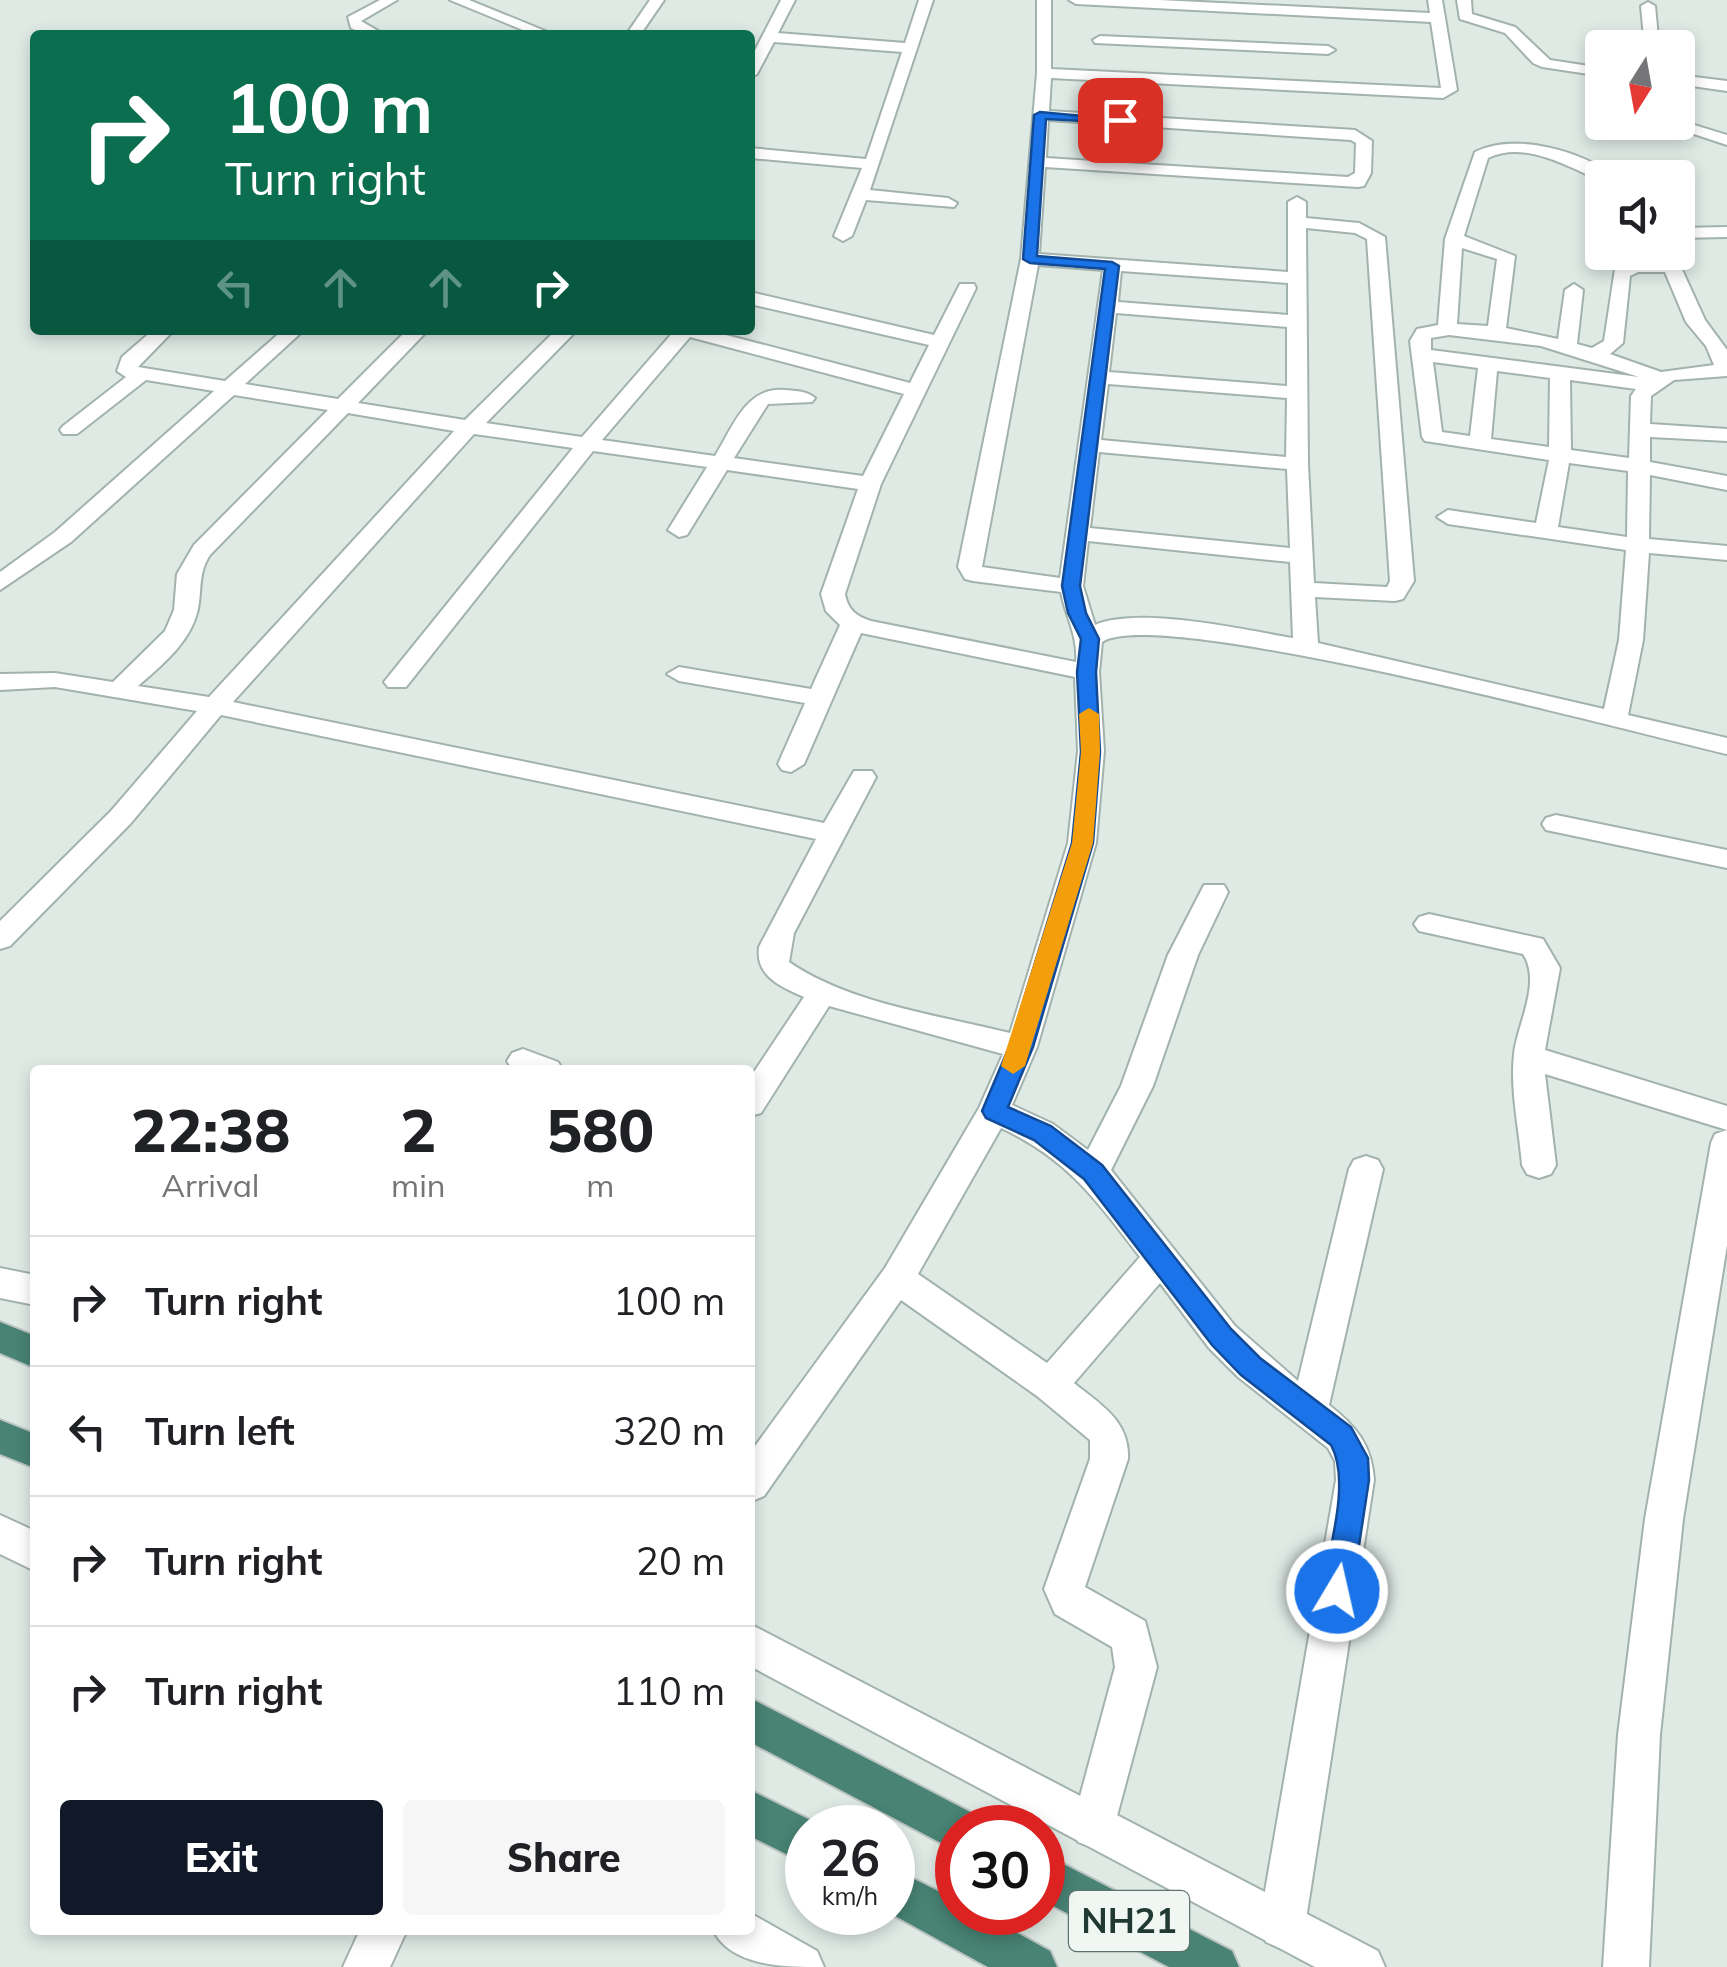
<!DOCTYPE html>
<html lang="en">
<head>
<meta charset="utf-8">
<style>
  :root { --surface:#fff; --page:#f6f6f6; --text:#202124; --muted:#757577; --line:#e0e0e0; --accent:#111827 }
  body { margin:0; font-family:Mulish,sans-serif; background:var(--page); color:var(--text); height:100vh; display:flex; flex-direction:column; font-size:38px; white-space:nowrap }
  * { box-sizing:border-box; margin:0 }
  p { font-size:32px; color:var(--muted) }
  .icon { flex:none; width:55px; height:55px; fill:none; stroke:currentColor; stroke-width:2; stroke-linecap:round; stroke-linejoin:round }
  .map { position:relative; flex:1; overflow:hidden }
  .drawer { position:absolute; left:30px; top:1065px; width:725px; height:870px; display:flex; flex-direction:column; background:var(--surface); border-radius:10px; box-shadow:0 5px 15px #0003 }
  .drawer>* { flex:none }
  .guide { position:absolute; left:30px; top:30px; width:725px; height:305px; border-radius:10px; box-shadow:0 5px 15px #0003; background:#0b6e4f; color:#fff; overflow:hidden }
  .needle { width:65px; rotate:191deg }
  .controls { position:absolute; left:1585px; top:30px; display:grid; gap:20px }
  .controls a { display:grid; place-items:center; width:110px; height:110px; border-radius:10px; background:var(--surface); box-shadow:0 5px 15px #0003; font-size:50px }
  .speed { position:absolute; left:785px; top:1805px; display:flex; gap:20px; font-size:50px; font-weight:700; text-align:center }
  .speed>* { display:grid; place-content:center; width:130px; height:130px; border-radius:50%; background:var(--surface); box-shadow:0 5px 15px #0003; line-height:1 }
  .speed small { font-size:25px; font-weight:400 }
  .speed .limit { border:15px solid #d22; background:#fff; color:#111 }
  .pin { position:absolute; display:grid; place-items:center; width:85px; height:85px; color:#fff; margin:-42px; border-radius:20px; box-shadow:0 5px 15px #0006 }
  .me { position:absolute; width:110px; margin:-55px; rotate:9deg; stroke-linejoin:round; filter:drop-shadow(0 0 8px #0008) }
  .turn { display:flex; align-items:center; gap:35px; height:210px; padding:0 30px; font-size:45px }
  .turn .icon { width:130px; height:130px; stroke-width:2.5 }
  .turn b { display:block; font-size:70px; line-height:85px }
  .lanes { display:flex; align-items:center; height:95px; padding:0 30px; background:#0003; justify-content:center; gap:50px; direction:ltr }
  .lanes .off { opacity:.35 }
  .eta { display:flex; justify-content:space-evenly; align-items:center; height:170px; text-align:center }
  .eta b { font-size:60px; font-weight:800; line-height:70px }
  .button { display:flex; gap:20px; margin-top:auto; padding:20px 30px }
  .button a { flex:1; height:115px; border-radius:10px; background:var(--accent); color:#fff; font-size:40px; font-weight:800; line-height:115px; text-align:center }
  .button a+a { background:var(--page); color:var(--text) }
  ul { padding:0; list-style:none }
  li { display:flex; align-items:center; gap:30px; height:130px; padding:0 30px; border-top:2px solid var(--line) }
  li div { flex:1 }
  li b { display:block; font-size:38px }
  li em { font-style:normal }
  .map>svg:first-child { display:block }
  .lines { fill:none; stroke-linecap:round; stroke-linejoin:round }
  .minor-casing { stroke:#a2b2ac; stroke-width:4 }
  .tertiary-casing { stroke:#a2b2ac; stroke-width:4 }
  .trunk-casing { stroke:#bcc4c2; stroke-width:4 }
  .minor { fill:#fff; fill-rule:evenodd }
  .tertiary { fill:#fff; fill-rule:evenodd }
  .trunk { fill:#488374; fill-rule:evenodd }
  .route { fill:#1a73e8; stroke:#114b97; stroke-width:2.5 }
  .slow { fill:#f59e0b }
  .labels { text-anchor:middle; stroke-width:8; stroke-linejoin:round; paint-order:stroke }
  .shield { fill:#f0f7f3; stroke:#5e736d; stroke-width:2.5 }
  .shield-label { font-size:35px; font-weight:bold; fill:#203a33 }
</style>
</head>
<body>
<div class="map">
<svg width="1727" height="1967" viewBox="0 0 1727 1967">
  <rect width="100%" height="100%" fill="#dfeae5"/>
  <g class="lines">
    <defs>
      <path id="minor" d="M380,0h17l-36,21 24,14h-19l-15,-7 -3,-11z
        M450,0h19l86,35h-20z
        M650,0h14l-24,35h-14z
        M781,0h14l-17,33 127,10 14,-43h14l-63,190 78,8 9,5 -3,4 -88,-7 -14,36 -9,5 -9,-5 28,-68 -112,-10v-10l116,11 36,-107 -128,-10 -17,32 -7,4v-18z
        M1037,0h14v69l390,19 -10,-66 -355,-18 -7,-4h90l271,13 -2,-13h14l15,90 -14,8 -392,-20 -2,33 306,19 17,11 -1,32 -7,13 -6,1 -313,-20 -6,87 249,18v-70l9,-5 9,5v16l53,5 26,14 29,344 -11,18 -8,2 -80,-4 3,46 286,66 15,-69 7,-90 -178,-26 -11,-7 11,-7 88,13 13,-63 -124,-19 -3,-4 -12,-96 7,-12 21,-4 7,-86 30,-87c40,-20 108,-1 142,26h-15v3c-34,-14 -77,-41 -114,-23l-24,78 51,20 -9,72 52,11 7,-49 9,-6 9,6 -6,54 15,4 12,-7 11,-72 20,-7 25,-1 -4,-9h18l31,68 22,30v26l-53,4 -23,16 -1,28 77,5v12l-77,-4v25l77,14v14l-77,-15 -1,64 78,7v14l-78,-7 -6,87 -15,75 99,23v16c-91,-21 -570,-150 -625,-112l-3,30 5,79 -8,92 -59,204 -25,58 41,19 35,26 33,-64 47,-131 36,-70h20l4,7 -30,63 -45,131 -42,84 124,156 63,55 51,-212 5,-9 12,-4 12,4 5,9 -54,236c27,21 43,40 45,75l-69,446 -7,16 -16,7 -16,-7 -7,-16 77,-446 -1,-19 -7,-13 -90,-71 -29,-29 -49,-65 -86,100c27,22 56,38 54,76l-43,128 60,34 12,46 -47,175 -16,6 -16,-6 -6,-16 43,-159 -3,-20 -57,-33 -11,-25 46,-130v-19l-53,-44 -136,-96 -137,196 -14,6v-49l135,-185 94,-160 24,-54 -174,-48 -68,107 -11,3v-38l54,-81c-23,-10 -49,-21 -45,-50l57,-108 -595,-124 -90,108 -121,123 -10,3v-28l111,-110 86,-100 -142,-24 -55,3v-16l55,-1 58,9 52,-51 9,-21 3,-36 17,-29 134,-135 -94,-15 -163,147 -71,48v-18l55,-40 159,-141 -68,-11 -69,54h-14l-3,-4 3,-4 63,-49 -9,-6 5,-14 31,-27h21l-36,37 87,14 58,-51h21l-59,54 93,15 69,-69h21l-70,73 107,17 91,-90h21l-91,93 96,14 93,-107h32l203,53 19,-38 -179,-41v-12l184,43 26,-51h14l2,4 -95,196 -36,110c3,16 11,22 26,27l205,41c2,-27 -10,-44 -15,-70l-88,-11 -8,-2 -7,-12 63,-308 16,-186zM1048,120l303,20 5,3 -1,30 -7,4 -302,-19zM1306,228l49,5 12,6 23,342 -3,6 -73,-4 -6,-119zM1462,248l35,11 -9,67 -31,-2zM1038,265l65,5 -43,308 -78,-11zM1121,271l167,12v32l-170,-13zM1638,272h27l21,50 20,24 8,19 -53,7 -51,-18 13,-11 7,-67zM1116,313l171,14v59l-178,-14zM1449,335l92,11 98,31 -208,-27v-12zM690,337l214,57 -41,82 -129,-18 34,-54 44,-2 3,-4c-8,-7 -18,-7 -30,-8 -39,-4 -52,37 -70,66l-113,-16zM1433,362l45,6 -8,68 -28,-4zM1497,371l53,7 -1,69 -58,-8zM1570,380l66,9 -5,7 -2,62 -58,-8zM1108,384l179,14 -1,59 -185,-17zM348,413l106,18 -245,266 -71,-11c24,-21 53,-44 60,-77 4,-20 0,-36 12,-54zM474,434l99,14 -185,229 -4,5 4,5h18l187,-236 114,16 -39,63 11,7 8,-2 40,-65 131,19 -37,105 5,17 14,14 -29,64 -132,-22 -12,7 12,7 126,22 -27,61 4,6 9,2 13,-8 57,-131 214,44 3,74 -10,92 -58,190c-72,-18 -160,-29 -221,-71l5,-29 82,-156 -4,-6h-18l-30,52 -591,-121zM1099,452l188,17 3,79 -200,-20zM1569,463l59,8 -1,66 -69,-10zM1088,541l202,21 3,76c-49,-8 -152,-32 -198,-13l-12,-39zM1001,1128c67,31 95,72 139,129l-93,106 -129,-89z
        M1457,0h14l1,14 43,13 35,33 52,8v8l-60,-9 -9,-4 -28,-30 -45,-14z
        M1648,2l7,4 4,42h-14l-4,-42z
        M1100,36l228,10 7,4 -7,4 -233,-11 -2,-3z
        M1678,75l49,6v10l-49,-7z
        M1678,120l49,15v10l-69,-23z
        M1727,227v10l-49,1v-10z
        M1556,815l171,35v18l-181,-38 -4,-6 4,-6z
        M1429,914l114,25 17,29 -15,82 182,56v139l-44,274 -23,216 -11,232h-46l15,-232 27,-216 66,-376 4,-9 12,-4 -182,-56 11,91 -5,9 -12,4 -12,-4 -5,-9c-3,-37 -12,-74 -8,-111 3,-30 28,-71 9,-100l-104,-23 -5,-7 5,-7z
        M523,1049l35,13 5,8 -51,-1 -5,-8 5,-8z
        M360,1930h47l-17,37h-47z"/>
      <path id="tertiary" d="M0,1268l35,7v30l-35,-7z
        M0,1515l35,16v40l-35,-17z
        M750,1624l628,327 7,16h-70l-565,-301z
        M750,1913l67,38 7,16c-40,0 -92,0 -111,-37h37z"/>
      <path id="trunk" d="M0,1322l35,14v32l-35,-15z
        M0,1420l35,14v34l-35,-14z
        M750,1698l224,116 5,14h-21v24l-208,-110z
        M750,1790l74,37 -16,1v37l-58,-29z
        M1042,1853l190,98 7,16h-70l-127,-67z
        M892,1868l66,33v11h21l71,39 7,16h-69l-100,-55h4z"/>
    </defs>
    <use href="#minor" class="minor-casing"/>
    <use href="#tertiary" class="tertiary-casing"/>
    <use href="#trunk" class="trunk-casing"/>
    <use href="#minor" class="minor"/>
    <use href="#tertiary" class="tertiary"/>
    <use href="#trunk" class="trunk"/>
  </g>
  <path class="route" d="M1040,112l85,8 -5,3 -74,-4 -9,137 75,6 7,4 -39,320 6,27 13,26 -3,33 4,80 -7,91 -60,204 -25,60 43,19 51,39 129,164 29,29 91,69 17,31 1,22 -17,111 -4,11 -11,4 -11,-4 -4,-11c7,-41 29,-110 9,-146l-90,-70 -29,-30 -128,-166 -50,-39 -48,-22 -4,-7 27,-64 63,-204 9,-91 -4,-80 4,-33 -13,-26 -6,-27 43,-317 -75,-6 -7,-4 11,-144z"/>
  <path class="slow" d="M1089,708l10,6 1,38 -7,91 -68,223 -12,8 -12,-8 71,-223 9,-91 -2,-38z"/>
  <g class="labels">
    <rect class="shield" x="1069" y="1891" width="120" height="60" rx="8"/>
    <g class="shield-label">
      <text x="1129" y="1933">NH21</text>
    </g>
  </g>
</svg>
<div class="controls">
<a><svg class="needle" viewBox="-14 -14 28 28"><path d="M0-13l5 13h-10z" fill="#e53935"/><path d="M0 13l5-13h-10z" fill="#757577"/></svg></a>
<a><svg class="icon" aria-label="sound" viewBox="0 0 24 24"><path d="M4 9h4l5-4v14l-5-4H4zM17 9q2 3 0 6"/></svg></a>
</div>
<div class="speed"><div>26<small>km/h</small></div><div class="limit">30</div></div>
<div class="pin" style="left:1120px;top:120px;background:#d93025"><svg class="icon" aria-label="arrive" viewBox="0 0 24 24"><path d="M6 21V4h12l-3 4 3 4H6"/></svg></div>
<svg class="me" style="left:1337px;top:1591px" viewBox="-20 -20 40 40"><circle r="17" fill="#1a73e8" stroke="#fff" stroke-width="3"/><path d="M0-11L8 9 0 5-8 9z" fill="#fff"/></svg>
<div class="guide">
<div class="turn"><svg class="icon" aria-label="right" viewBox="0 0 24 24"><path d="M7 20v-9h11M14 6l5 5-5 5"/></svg><div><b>100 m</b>Turn right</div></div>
<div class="lanes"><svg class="icon off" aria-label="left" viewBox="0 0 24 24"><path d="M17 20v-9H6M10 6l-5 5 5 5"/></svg><svg class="icon off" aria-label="ahead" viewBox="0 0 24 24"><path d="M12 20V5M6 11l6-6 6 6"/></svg><svg class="icon off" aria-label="ahead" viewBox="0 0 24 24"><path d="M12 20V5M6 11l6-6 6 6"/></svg><svg class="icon" aria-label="right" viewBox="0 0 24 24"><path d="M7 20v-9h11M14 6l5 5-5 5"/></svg></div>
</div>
<section class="drawer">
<div class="eta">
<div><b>22:38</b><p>Arrival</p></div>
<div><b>2</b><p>min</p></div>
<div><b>580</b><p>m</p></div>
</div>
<ul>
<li><svg class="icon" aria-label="right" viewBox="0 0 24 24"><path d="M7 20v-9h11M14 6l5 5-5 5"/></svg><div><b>Turn right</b></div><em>100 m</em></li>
<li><svg class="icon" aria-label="left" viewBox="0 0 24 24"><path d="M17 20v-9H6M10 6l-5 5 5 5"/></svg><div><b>Turn left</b></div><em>320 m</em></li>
<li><svg class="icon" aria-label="right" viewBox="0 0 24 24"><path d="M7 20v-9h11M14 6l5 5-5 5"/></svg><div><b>Turn right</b></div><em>20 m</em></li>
<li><svg class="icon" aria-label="right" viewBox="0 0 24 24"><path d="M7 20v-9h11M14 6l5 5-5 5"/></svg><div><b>Turn right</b></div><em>110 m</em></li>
</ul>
<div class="button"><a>Exit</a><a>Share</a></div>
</section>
</div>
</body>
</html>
